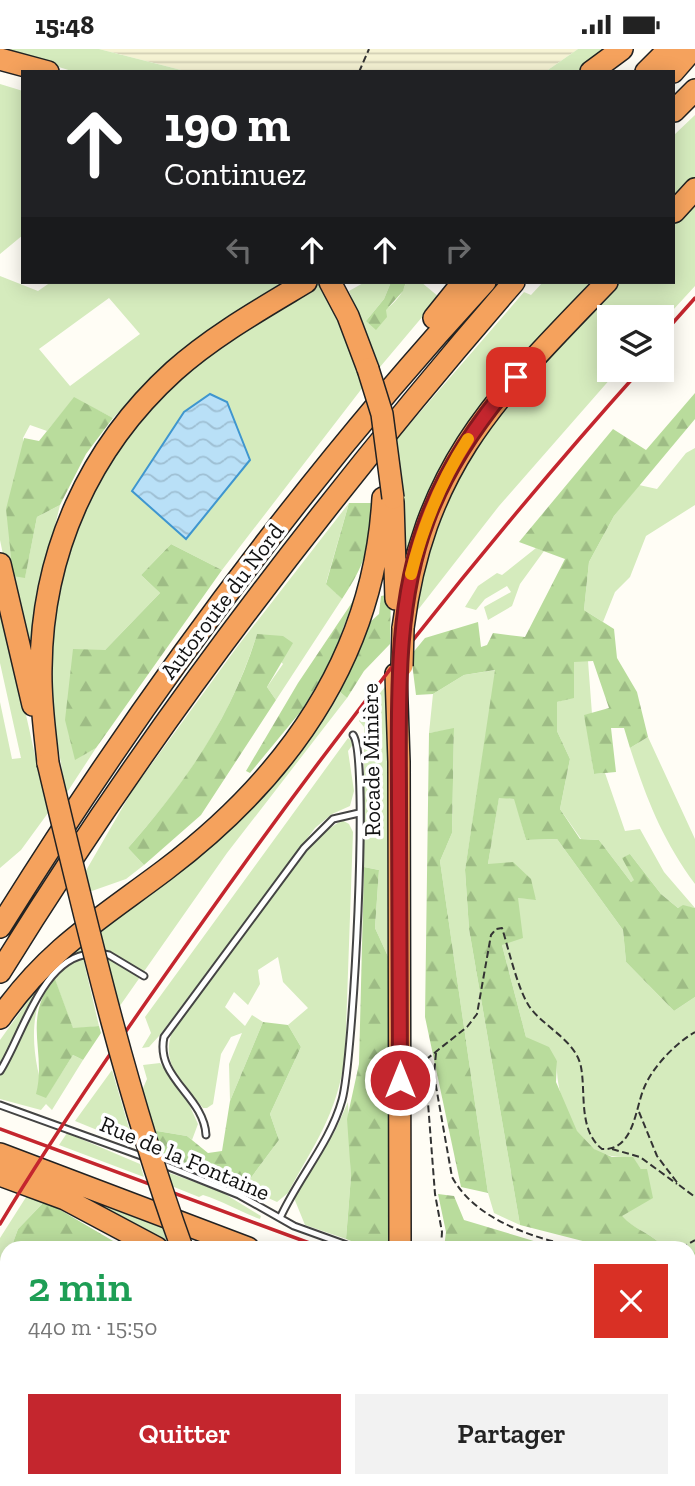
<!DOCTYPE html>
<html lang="fr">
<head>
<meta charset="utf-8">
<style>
  :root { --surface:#fff; --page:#f2f2f2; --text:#222; --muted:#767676; --accent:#c4262e }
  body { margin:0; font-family:"Zilla Slab",serif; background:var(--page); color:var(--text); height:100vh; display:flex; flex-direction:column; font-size:26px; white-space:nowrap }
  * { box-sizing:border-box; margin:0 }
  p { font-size:23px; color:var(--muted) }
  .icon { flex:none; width:38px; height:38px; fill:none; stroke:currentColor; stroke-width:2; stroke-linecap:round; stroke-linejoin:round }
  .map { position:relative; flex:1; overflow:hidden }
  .drawer { position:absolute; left:0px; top:1192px; width:696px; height:247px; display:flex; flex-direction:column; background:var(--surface); border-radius:21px 21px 0 0; box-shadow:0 4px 18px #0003 }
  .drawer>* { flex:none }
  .guide { position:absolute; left:21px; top:21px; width:654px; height:214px; border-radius:0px; box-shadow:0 4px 18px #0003; background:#202124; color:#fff; overflow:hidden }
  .controls { position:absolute; left:597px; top:256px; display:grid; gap:14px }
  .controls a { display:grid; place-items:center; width:77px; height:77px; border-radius:0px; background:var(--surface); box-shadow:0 4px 18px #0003; font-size:35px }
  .pin { position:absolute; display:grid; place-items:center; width:60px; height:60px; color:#fff; margin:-30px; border-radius:14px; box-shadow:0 4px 10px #0006 }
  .me { position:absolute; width:77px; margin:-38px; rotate:0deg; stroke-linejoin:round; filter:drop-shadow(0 0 5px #0008) }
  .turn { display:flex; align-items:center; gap:24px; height:147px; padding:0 28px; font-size:32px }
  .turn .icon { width:91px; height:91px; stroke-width:2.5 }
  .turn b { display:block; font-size:49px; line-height:60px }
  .lanes { display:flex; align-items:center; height:66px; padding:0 28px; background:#0003; justify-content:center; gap:35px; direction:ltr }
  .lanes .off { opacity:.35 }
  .round { display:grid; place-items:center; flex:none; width:74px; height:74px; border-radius:0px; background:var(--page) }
  .headline { display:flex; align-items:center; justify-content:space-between; height:119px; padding:0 28px }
  h1 { font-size:42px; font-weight:600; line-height:52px; color:#1e9e55 }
  .cta { display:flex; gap:14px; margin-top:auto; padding:14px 28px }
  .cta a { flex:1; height:80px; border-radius:0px; background:var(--accent); color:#fff; font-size:28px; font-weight:600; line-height:80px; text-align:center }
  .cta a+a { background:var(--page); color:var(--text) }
  .status { display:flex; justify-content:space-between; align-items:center; height:49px; padding:0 35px; background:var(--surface); direction:ltr }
  .status svg { height:19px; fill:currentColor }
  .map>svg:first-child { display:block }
  .farmland { fill:url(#farmland-rules) }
  .grass { fill:#d5ebbd; fill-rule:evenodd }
  .forest { fill:url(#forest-firs) }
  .water { fill:url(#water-waves); stroke:#3f96cf; stroke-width:2 }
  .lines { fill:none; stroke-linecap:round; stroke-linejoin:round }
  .service-casing { stroke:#444; stroke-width:9 }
  .motorway-casing { stroke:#222; stroke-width:24 }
  .path { stroke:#333; stroke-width:2; stroke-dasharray:7 3.5; stroke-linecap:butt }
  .service { stroke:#fff; stroke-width:5 }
  .motorway { stroke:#f5a25d; stroke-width:21 }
  .rail { stroke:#c4262e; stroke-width:3.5 }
  .motorway-bridge-casing { stroke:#222; stroke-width:24; stroke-linecap:butt }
  .motorway-bridge { stroke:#f5a25d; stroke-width:21 }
  .route-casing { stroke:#7f191e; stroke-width:18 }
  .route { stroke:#c4262e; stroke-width:12 }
  .slow { stroke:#f59e0b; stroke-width:12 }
  .labels { text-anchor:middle; stroke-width:7; stroke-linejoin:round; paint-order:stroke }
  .street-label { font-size:23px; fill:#111; stroke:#fff }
</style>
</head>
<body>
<div class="status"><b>15:48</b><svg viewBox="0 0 49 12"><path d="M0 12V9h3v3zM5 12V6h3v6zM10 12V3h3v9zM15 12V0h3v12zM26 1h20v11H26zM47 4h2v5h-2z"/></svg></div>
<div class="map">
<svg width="695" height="1437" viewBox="0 0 695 1437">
  <defs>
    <pattern id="farmland-rules" width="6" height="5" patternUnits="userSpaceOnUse" patternTransform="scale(1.75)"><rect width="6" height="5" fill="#f6f3d4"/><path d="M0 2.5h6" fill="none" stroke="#d2cfb5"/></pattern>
    <pattern id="forest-firs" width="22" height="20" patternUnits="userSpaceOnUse" patternTransform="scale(1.75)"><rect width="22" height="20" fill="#b9dc9c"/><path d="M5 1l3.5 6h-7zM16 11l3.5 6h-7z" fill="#9ebc85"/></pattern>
    <pattern id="water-waves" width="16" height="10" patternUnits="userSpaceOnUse" patternTransform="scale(1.75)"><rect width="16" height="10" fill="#b9e0f7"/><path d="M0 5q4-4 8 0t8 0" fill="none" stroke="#9ebfd3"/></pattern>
  </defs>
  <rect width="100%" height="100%" fill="#fffdf5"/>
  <path class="farmland" d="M99,0h479l-33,23h-356z
    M690,1355l5,2v80h-91l-1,-5h87z
    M0,1404l7,1v27h123l8,5h-138z"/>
  <path class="grass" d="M0,0h99l90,23h-114z
    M578,0h33l-33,23h-33z
    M0,35l23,7v144l-23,19z
    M695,66v68l-21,22v-70z
    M695,150v87l-33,36v-5h-53v52h10l-120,137 -85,109 11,-69 54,-115 137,-149h58v-61z
    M0,227l38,15 13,-9h237l-123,84 -52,52 -39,-20 -27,33 -17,-6 -7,13 2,139 12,-60 23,-12 -23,96 -4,66 -6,1 -27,-128zM109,249l31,36 -70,52 -31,-37z
    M319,233l31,64 13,41 -141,183 -51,-26 -30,31 19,18 -55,57 -30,109 21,-11 -30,46 -20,-121 19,-116 10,-31 36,-73 68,-78 45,-34z
    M365,233h26l-7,17 -18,22c17,-9 35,-19 40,-39h15l18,15 -59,70 -31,-76z
    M543,233h57l-102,108 -95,183 -7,-133 128,-148 7,3z
    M695,399v57l-49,31 -16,41 -15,15 -12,30 -19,-12 5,-48 25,-46 25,-31 18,4 29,-36z
    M349,454l-23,80 16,16 -66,101 -9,-13 16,-23 -26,-30c-27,86 -70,147 -129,214l16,17 -18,14 -37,13 -5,-18 48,-83 105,-144z
    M536,499l8,3 -24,33 -8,22 -24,14 -4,-13 27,-15 -4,-6 -22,13 -9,11 -11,-3 13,-21 19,-13 5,2z
    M0,550l48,214 -27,37 -21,18v-166l12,57 9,-1 -21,-95z
    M574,612h14l4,53 -7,1 9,59 11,-1 20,58 15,-2 24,43 31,36 -12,-2 -5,2 -17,-14 -31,-40 5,26 -4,2 -32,-42 -18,-1 -21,-30 10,-50 -13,-28v-29l17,-5z
    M496,621l-31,200 4,59 51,296 -26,-12 -6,-20 -48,-332 12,-28 2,-104 -25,4 4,-39 31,-19z
    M390,631l1,283 -16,-35 4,-58 -15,-3v-140l-5,-6z
    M340,643l7,6 -120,155 -110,157 -20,-83 210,-186z
    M648,688l47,102v45c-33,-45 -48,-84 -65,-136z
    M348,689l6,5 -6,8 6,40 -4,15 -18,8 -17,14 -156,208 -10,11 -7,1 9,-15 -6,-16z
    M499,748l16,2 11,41 31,-1 66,91 3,32 48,49 21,-14v255l-5,2v-6h-35l5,-5c-13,-11 -27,-15 -39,-27l20,-47 -9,-12c-13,0 -26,0 -37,-7 -26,-17 -40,-61 -38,-89l-31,-24 -24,-92 16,-47 18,1 -48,-35z
    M342,771l7,4 4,8 -8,225c-9,60 -30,85 -57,136l-11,9 -33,-15 35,-47 -9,-26 31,-67 -13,-22 20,-17 -25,-26 -5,-25 -20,13 2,14 -12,21 -14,-13 -9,15 20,19 7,-11 11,7 -33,79 -1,-37 13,-31 -11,4 -10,17 -8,50 -6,4h-4c-24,-30 -46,-47 -27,-85l131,-172 13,-16z
    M80,896l19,81 -26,3 -18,-49c-4,5 -11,11 -14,17 -13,29 -6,73 5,100l27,-42 10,5 -31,50 -6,-6 -5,6 -41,-11v-59l43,-60z
    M160,1014l27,37 11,24 -6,16 -5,-4 -36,-6 -11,-35 7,-16 -4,-14z
    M112,1021l22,75 -59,-24z
    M348,1053l3,74 -5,63 -41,-14 -11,-27 41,-67z
    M67,1084l73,31 4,13 -85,-32z
    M164,1122l56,20 41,25 -1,3c-20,-7 -37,-18 -57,-24l-4,2 -30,-12z
    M38,1129l123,46 8,23 -15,-6z
    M28,1145l17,7 -27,28 -7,19h-4v12l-7,10v-32z
    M294,1432h104l1,5h-102z
    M426,1432h96v5h-95z"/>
  <path class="forest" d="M391,233h15l-3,9 -17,19 1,7 -11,13 -10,-9 18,-22z
    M695,344v26l-81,97 -25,46 -5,48 30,19 3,29 20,34 11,45 -18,11 -6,-20h-13l5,44 -22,2 -10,-59 25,-7 -16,-47 -19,1v36l-17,4v29l13,28 -10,50 20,30 19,1 32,42 3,-2 -12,-22 8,-4 31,40 17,14 5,-3 12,3v89l-21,14 -48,-49 -3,-32 -66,-91 -31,1 -12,-41 -15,-1 -11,66 25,-2 18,17 5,21 -18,-2 5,40 -21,7 24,92 23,10 8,14 -1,21 21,49 17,18 18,8h21l8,12h6l6,29 -31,18c11,12 25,16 38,27l-5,5h-45l-90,-23 -51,-296 -4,-59 30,-200 -31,5 -31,19 -17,1 -5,-40 14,-17 53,-16 3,25 6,-2 6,-12 32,4 40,-78 -46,-17 94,-113 33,21z
    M74,348l39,21 -27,36 -26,51 -23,12 -12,61 -12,-2 -7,-67 18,-71 15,3z
    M349,454h24c-4,43 -6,59 -31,96l-16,-15z
    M171,495l51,26 -126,178 -21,12 -10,-40 8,-71 32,1 55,-57 -19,-18z
    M391,545l-1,50 -26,27 -17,27 -7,-6 29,-69 10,-9 2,-18z
    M353,552l-21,58 -30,51 -52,63 -4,-2 52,-88z
    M257,585l26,2 10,7 -26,44 9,13 -75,115 -57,50 -16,-17c57,-65 104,-131 129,-214z
    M454,679l-2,105 -12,28 48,332 -27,-6 -36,-170 4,-284z
    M364,818l15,3 -4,58 16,35 -2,285h-20l-23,-9 5,-63 -4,-57 12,-55z
    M55,930l18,49 26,-2 2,7 -18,27 -10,-5 -27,43 -10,-4c11,-42 -15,-77 19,-115z
    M263,973l25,3 13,22 -31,67 9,26 -35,47 -85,-32 -8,-25 36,6 21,17 14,-2 8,-50z
    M438,1145l16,2 10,24 93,28h-113l2,-16z
    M45,1152l80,47h-114l7,-19z
    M695,1203v112l-5,-3v-107z"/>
  <path class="water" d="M210,345l17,8 23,58 -64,79 -54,-48 52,-79z
    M7,1262v84l-7,8v-85z"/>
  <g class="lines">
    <defs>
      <path id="service" d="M99,904l10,2 35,21
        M0,1022c22,-34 42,-114 90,-117
        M0,1056l144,52
        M206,1086c-2,-39 -51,-57 -42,-98l140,-189 29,-29 26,-6
        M159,1114l80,32 55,31 61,22
        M280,1169c18,-40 50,-75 62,-118 11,-38 28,-345 11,-365
        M690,1320l5,2
        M248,1432l3,5
        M535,1432l2,5"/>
      <path id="motorway" d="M0,10l48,13
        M591,23l31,-23
        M646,23l23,-23
        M673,23l20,-23
        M674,62l21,-21
        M674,163l21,-23
        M330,233l18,34 20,53
        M434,269l29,-36
        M393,453l3,97
        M0,515l33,141
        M403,579c21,-164 95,-233 204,-346
        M396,625l3,88 1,486
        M48,714c-3,-31 -8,-63 -7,-95 1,-115 48,-220 133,-297 39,-35 87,-62 132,-89
        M0,878c143,-229 302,-446 485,-645
        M0,923c151,-245 326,-473 514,-690
        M0,969c48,-69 100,-99 165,-148 123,-93 209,-214 218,-372
        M0,1105l248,94
        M0,1126l65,24 92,49
        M0,1380l7,-1
        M175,1432l8,5
        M287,1432l3,5
        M407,1432l1,5
        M567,1432l2,5"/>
    </defs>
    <use href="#service" class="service-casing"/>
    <use href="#motorway" class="motorway-casing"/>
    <path class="path" d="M359,23l10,-23
      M436,1004l-2,22 18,102c24,44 84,62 130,71
      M639,1063l18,44 22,29 16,12
      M612,1100l28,8 37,27
      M441,1199l1,-16 -7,-38 -10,-130 3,-6 39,-31 10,-13 14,-79 5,-6 6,-1c7,22 15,59 27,78 14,21 47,34 52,61 5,26 -3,63 21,82 32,2 33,-40 42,-61 9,-22 32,-45 51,-56
      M681,1199l14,-8
      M596,1432l1,5"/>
    <use href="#service" class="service"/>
    <use href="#motorway" class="motorway"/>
    <path class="rail" d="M662,286l33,-37
      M0,1080l323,119
      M0,1175c63,-104 133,-204 204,-304 135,-191 280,-376 437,-551
      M690,1334l5,2"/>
    <defs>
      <path id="motorway-bridge" d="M368,320l14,45 11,84
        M402,617l1,-38
        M48,714c39,163 77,327 134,485"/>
    </defs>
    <use href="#motorway-bridge" class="motorway-bridge-casing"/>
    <use href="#motorway-bridge" class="motorway-bridge"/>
  </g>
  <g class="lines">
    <defs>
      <path id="route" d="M400,1031c0,-93 -1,-187 -1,-281 0,-92 -5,-192 28,-279 20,-54 52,-100 89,-143"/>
    </defs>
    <use href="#route" class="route-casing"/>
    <use href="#route" class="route"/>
    <path class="slow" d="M411,525c12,-49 30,-93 57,-135"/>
  </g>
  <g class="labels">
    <g class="street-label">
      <text transform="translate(222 552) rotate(-53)" y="8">Autoroute du Nord</text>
      <text transform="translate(371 711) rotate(-91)" y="8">Rocade Minière</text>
      <text transform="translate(185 1109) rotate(23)" y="8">Rue de la Fontaine</text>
    </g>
  </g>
</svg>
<div class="controls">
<a><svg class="icon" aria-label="layers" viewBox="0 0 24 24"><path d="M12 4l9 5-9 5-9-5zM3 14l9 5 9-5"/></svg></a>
</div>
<div class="pin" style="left:516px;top:328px;background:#d93025"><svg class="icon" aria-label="arrive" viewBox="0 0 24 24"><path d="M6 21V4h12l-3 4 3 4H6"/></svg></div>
<svg class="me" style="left:400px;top:1031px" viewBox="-20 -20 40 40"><circle r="17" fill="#c4262e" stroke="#fff" stroke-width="3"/><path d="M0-11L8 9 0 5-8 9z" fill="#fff"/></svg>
<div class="guide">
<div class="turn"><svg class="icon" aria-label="ahead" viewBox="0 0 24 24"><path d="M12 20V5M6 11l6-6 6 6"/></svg><div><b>190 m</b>Continuez</div></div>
<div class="lanes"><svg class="icon off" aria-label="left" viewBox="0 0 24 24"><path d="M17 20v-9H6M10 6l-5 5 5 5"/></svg><svg class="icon" aria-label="ahead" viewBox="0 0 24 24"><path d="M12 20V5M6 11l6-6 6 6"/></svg><svg class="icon" aria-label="ahead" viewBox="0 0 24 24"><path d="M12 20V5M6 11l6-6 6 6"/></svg><svg class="icon off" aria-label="right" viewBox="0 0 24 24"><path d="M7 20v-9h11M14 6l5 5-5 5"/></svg></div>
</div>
<section class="drawer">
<div class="headline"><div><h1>2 min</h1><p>440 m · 15:50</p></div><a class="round" style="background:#d93025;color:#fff"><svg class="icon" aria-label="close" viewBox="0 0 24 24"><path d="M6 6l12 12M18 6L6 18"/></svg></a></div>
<div class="cta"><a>Quitter</a><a>Partager</a></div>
</section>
</div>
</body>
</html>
